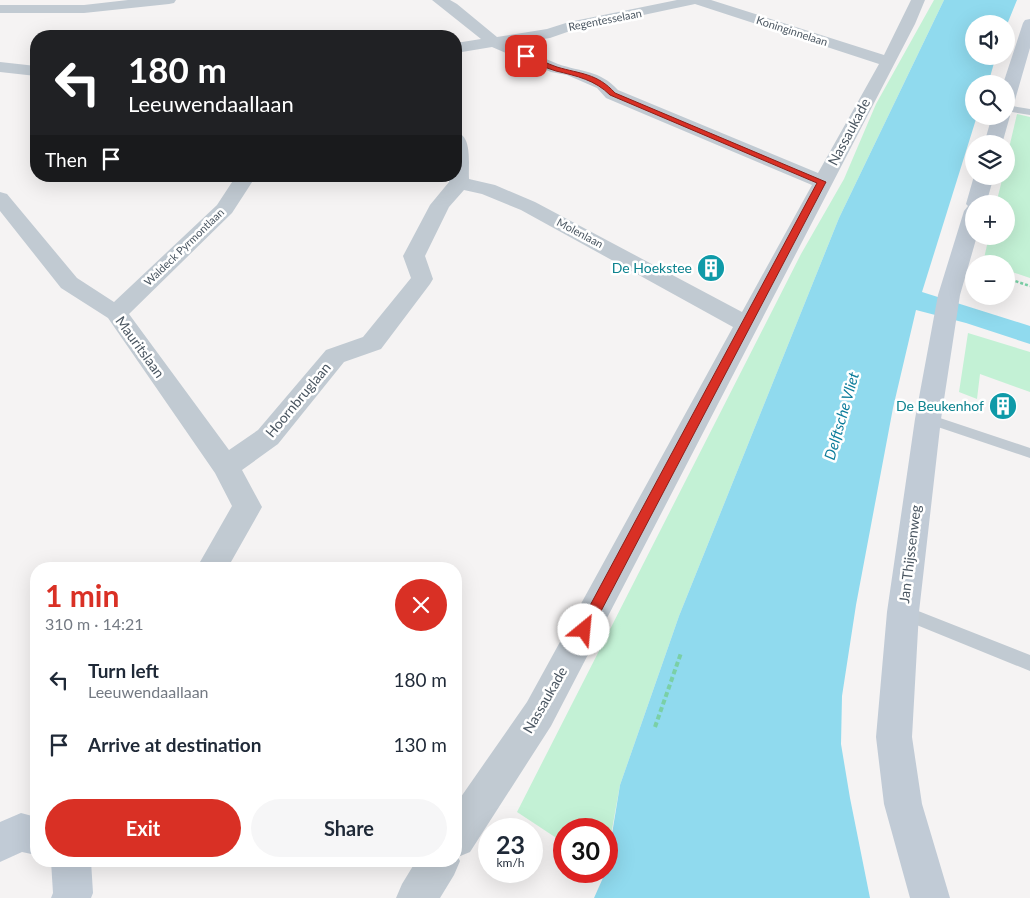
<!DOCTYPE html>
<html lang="en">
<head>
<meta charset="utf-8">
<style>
  :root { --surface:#fff; --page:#f6f6f7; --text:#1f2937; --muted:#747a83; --accent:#d93025 }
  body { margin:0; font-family:Lato,sans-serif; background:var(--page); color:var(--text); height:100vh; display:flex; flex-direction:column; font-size:19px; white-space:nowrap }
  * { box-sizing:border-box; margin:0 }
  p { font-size:16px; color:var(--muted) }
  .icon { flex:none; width:28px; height:28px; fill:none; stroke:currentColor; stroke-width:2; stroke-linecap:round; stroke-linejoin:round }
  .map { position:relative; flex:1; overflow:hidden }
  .drawer { position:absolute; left:30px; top:562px; width:432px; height:305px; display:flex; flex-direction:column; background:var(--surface); border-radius:20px; box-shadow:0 5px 20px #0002 }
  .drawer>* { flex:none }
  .banner { position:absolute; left:30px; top:30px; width:432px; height:152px; border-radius:20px; box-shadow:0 5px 20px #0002; background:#202124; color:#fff; overflow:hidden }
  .controls { position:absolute; left:965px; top:15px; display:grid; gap:10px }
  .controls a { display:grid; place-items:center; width:50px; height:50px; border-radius:50%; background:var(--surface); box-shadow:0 5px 20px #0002; font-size:25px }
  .speed { position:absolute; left:478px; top:818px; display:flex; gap:10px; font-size:25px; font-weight:700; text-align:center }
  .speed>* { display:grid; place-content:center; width:65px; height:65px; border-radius:50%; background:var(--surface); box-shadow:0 5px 20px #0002; line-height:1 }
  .speed small { font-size:12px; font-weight:400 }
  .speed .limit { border:8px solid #d22; background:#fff; color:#111 }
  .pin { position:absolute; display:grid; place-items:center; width:42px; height:42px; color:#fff; margin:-21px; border-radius:10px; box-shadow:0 2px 8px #0006 }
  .me { position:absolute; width:55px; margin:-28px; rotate:28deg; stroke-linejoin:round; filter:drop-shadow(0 0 4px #0008) }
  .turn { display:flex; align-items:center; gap:18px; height:105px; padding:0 15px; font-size:22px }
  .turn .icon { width:65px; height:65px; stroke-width:2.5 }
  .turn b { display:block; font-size:35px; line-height:42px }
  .then { display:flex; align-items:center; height:48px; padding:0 15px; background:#0003; gap:10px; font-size:19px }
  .round { display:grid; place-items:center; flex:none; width:52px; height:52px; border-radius:26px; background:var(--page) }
  .overview { display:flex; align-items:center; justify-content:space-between; height:85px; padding:0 15px }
  h1 { font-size:30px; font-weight:700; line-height:38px; color:var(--accent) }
  .action { display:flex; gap:10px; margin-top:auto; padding:10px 15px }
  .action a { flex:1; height:58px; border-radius:30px; background:var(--accent); color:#fff; font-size:20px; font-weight:700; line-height:58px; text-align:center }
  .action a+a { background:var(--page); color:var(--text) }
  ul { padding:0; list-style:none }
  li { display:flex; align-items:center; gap:15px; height:65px; padding:0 15px }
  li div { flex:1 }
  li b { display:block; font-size:19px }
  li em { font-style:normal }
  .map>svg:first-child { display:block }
  .green { fill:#c3f1d5 }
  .water { fill:#90daee }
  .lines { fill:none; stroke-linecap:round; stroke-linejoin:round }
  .path-far1 { stroke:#7ad0a6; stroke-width:2.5; stroke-dasharray:3 2; stroke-linecap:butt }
  .path { stroke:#7ad0a6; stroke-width:4; stroke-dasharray:5 3; stroke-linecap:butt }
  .lane { fill:#c1cad2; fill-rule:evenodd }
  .street { fill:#c1cad2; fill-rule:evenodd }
  .secondary { fill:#c1cbd6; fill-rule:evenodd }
  .route { fill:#d93025; stroke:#8d1f18 }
  .labels { text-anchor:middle; stroke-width:5; stroke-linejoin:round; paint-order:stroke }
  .far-street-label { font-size:11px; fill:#4a5661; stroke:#fff }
  .street-label { font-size:14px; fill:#4a5661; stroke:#fff }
  .culture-label { font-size:14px; fill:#0d838f; stroke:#fff; text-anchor:end }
  .water-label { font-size:15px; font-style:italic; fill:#0c7c9b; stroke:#fff }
</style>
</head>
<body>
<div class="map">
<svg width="1030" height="898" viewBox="0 0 1030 898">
  <rect width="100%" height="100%" fill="#f5f3f3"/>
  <path class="green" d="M934,0h10l-105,218 -160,398 -59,169 -14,78v-34h-42v14l-47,-31 284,-558 43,-75 32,-75z
    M1017,114l13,3v161l-24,-8v-6l-23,-1 6,-27h17v-32h-10l7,-28h3v-15z
    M968,333l62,19v40l-50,-18 -3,25 -18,-7z"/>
  <path class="water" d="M944,0h73l-11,27v-3h-32v32h22l-8,28h-14v32h3l-55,176 108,34v18l-64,-21 -50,-13 -23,98 -37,197 -14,91 -1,48 9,54 20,100h-276l12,-27 14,-86 59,-169 160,-398z"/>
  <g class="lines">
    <path class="path-far1" d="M1006,278l24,8"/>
    <path class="path" d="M655,727l26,-74"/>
    <path class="lane" d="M1006,105l24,4v6l-24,-4z
      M928,414l102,34v10l-107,-36 -2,-3 2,-3z
      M903,605l127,50v16l-133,-54 -2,-5 2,-5z"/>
    <path class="street" d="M128,0h48l-2,3 -5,1 -85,9h-84v-8h84z
      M432,0h18l7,4 40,33 50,-8 22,-7 108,-22h34l173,55 27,-55h14l-10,24 -364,702 -81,126 -12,5 2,4 -6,14 -14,23h-44l6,-14 14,-23h40v-57l71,-102 206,-375 -212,-117 -39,-16 -18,-4 -15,17 -24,49 8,23 -3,5 -49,65 -37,13 -66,82 -36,26 20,37 -35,62h-31l36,-63 -17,-33 -107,-155 -47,-30 -61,-77v-19l7,2 70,84 37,24 103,-97 19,-29h20l-24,37 -103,101 100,136 29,-20 68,-80 37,-13 48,-59 -8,-22 27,-51 19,-23v-6h7v-44c17,4 12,32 13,47l26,6 40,17 207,110 70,-127 -206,-87 -9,-10 -30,-13 -16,-3 -59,-25 -36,6v-10l25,-4zM695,4l184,60 -61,109 -200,-83c-18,-20 -37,-18 -60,-26 -15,-6 -31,-14 -47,-20l39,-6 23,-8z
      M0,62l36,4v10l-36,-4z"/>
    <path class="secondary" d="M1030,19v29l-15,52 -3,4 -6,1v-21h-3l20,-61 2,-3z
      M1006,112l4,4 -8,28h-18l8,-28h14z
      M974,176h20l-8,28h-12v32h3l-17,59 -19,124 -22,193 -7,125 10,67 28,94h-40l-26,-94 -8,-67 11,-125 28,-193 23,-124 26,-84 4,-5 -2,-2z
      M21,813l15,4v38l-14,-3 -22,10v-40z
      M51,861h40l2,32 -2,5h-40l2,-5z"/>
  </g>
  <path class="route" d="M523,54h5c10,4 19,10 29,13 23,7 40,6 58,26l211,89 -237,452 -5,2 -5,-2 -2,-4 2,-4 238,-443 -207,-88c-15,-15 -33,-19 -54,-24 -11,-3 -22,-9 -33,-14z"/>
  <defs>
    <symbol id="building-disc" viewBox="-11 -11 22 22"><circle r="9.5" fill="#0f9aa8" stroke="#fff"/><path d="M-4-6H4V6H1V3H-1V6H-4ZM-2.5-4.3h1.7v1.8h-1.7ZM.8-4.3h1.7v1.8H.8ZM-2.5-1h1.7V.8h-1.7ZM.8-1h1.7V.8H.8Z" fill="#fff"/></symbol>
  </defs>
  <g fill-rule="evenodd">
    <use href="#building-disc" x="695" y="252" width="32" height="32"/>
    <use href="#building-disc" x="987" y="390" width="32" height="32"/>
  </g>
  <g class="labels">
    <g class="far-street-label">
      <text transform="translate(605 20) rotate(-11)" y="4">Regentesselaan</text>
      <text transform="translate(792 31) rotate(18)" y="4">Koninginnelaan</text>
      <text transform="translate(580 233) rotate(28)" y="4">Molenlaan</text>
      <text transform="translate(184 247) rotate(-44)" y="4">Waldeck Pyrmontlaan</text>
    </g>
    <g class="street-label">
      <text transform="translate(849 132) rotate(-62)" y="5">Nassaukade</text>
      <text transform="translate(140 347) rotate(54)" y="5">Mauritslaan</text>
      <text transform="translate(298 400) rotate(-50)" y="5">Hoornbruglaan</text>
      <text transform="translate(910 554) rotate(-83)" y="5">Jan Thijssenweg</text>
      <text transform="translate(545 700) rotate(-60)" y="5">Nassaukade</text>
    </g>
    <g class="culture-label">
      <text x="692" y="273">De Hoekstee</text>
      <text x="984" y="411">De Beukenhof</text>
    </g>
    <g class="water-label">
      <text transform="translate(842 416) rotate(-74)" y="5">Delftsche Vliet</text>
    </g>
  </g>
</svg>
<div class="controls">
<a><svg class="icon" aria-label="sound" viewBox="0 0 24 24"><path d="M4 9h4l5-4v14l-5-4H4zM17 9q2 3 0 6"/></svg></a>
<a><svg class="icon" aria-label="search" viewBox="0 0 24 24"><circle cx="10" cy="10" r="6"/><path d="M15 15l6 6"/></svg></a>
<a><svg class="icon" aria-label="layers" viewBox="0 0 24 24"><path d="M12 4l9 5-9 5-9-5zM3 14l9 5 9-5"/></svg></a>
<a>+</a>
<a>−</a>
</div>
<div class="speed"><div>23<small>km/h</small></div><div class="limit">30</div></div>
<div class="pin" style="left:526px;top:56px;background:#d93025"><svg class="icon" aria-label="arrive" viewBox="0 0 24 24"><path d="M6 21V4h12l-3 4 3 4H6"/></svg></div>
<svg class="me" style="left:584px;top:630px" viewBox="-20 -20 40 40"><circle r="19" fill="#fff"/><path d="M0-13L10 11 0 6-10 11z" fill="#d93025"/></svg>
<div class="banner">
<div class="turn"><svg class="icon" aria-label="left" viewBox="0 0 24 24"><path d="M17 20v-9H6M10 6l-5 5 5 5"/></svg><div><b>180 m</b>Leeuwendaallaan</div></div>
<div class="then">Then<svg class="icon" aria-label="arrive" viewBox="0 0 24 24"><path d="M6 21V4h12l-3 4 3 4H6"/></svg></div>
</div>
<section class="drawer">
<div class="overview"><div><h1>1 min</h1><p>310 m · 14:21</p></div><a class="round" style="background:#d93025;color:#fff"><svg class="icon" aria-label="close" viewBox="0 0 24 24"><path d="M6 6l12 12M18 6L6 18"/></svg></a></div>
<ul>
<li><svg class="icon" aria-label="left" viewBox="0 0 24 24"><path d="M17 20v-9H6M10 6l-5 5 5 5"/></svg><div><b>Turn left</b><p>Leeuwendaallaan</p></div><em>180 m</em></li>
<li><svg class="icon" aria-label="arrive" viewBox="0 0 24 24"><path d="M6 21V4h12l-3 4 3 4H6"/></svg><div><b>Arrive at destination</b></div><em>130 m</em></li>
</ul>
<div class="action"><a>Exit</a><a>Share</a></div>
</section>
</div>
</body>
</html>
